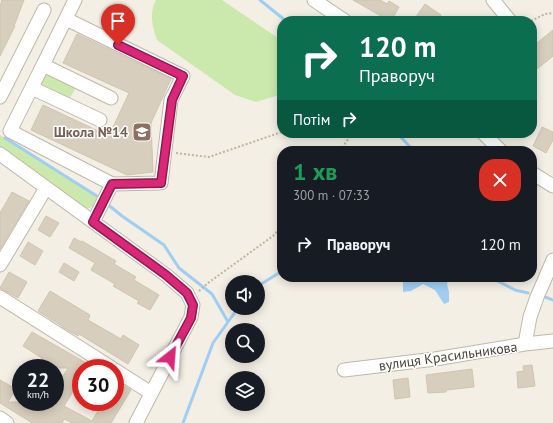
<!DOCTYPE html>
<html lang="uk">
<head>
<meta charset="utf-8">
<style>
  :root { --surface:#171b24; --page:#20242c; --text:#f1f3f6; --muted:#9ea1a6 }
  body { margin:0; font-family:"PT Sans",sans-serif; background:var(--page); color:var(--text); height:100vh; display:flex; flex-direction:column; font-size:15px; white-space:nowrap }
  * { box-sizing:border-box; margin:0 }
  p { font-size:13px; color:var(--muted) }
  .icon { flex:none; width:22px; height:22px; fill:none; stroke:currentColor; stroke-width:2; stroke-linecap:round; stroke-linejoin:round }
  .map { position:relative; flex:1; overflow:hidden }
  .details { position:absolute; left:277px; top:146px; width:260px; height:136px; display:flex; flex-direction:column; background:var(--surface); border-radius:16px; box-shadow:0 2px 10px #0003 }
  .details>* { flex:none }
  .top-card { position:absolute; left:277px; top:16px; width:260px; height:122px; border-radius:16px; box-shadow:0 2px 10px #0003; background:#0b6e4f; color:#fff; overflow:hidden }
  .buttons { position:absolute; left:225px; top:275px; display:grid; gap:8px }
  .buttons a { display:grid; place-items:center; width:40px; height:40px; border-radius:50%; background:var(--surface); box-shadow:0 2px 10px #0003; font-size:20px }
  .speed { position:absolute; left:12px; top:359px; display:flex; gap:8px; font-size:20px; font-weight:700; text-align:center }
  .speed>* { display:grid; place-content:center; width:52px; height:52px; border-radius:50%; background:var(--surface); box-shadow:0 2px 10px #0003; line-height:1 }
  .speed small { font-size:10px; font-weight:400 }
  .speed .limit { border:6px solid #d22; background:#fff; color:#111 }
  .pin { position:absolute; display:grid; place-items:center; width:34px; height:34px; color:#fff; margin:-41px -17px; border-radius:50% 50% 50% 0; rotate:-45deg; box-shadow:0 0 4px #0007 }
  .pin .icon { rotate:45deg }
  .me { position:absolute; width:44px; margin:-22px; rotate:28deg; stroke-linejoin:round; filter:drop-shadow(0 0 3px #0008) }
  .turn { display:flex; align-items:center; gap:14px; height:84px; padding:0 16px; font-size:18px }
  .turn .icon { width:52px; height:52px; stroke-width:2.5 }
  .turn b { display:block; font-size:28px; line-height:34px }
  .then { display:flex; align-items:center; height:38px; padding:0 16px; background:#0003; gap:8px; font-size:15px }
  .round { display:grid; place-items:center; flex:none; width:42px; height:42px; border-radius:16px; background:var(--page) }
  .head { display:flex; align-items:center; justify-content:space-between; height:68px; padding:0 16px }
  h1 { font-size:24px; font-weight:700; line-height:30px; color:#1e9e55 }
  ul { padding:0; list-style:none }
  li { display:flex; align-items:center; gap:12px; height:60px; padding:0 16px }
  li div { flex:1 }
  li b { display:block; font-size:15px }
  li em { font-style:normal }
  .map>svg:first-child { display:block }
  .green { fill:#cce9ad }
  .water { fill:#a0cef2 }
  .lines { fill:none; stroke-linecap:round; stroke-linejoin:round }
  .stream { stroke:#a0cef2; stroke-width:3 }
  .building { fill:#d8cebd; stroke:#d0c4ae }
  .minor-casing { stroke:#bfb8a8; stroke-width:15 }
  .path { stroke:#c1b499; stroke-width:2; stroke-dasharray:2 2; stroke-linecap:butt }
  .minor { stroke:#fff; stroke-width:13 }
  .route-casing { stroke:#8e194d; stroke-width:10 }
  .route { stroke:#db2777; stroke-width:7 }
  .labels { text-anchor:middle; stroke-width:3; stroke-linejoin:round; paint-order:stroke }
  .education-label { font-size:14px; font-weight:bold; fill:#785e54; stroke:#fff; text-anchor:end }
  .street-label { font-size:14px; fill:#464035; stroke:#fff }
</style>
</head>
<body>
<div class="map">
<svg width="553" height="423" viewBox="0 0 553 423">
  <rect width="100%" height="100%" fill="#f3efe5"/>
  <path class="green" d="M156,0h66l56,38 4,7v43l-6,8 -20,6 -21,-7 -78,-55c-5,-14 -8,-27 -1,-40z
    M47,74l29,13 -6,11 -29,-14v-7z
    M0,135l101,63c-6,8 -7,11 -18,10l-83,-61z"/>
  <path class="water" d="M403,277h47l-3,7 2,8v10l-5,2 -9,-14 -12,-6 -12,7 -8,1z"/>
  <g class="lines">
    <path class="stream" d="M260,0l26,21
      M397,133l15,16v2
      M5,138l95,60
      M106,203l16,13 42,29 15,23 33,26 16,28
      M490,277l25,13 13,3
      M258,286l24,-15
      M545,297l8,3
      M183,423l30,-80 25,-35"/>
  </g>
  <path class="building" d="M2,0h22l-10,26h1l-15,30v-50z
    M353,0h27l7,4 2,-3 10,6 -8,14h-7l-5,-3 2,-2z
    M425,4l16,11 -4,6h-24z
    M553,30v26l-16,13 -5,-6v-16z
    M77,34l94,45 -20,44 2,49 -26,3 -96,-45 12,-25 66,31 20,-43 -66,-30z
    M542,127l11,5v8l-7,13 -13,-7z
    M12,192l17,9 -29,48v-36z
    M46,216l13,7 -9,14 -12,-7z
    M74,238l7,4 1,-1 34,20 -2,3 22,13 -2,3 25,15 -9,15 -13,-7 2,-2 -26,-15 2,-2 -24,-14 4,-7 -26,-15z
    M28,242l15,9 -8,14 -15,-9z
    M64,263l15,9 -5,9 -15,-9z
    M9,272l18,10 -9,16 -18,-10z
    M50,291l40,24 -2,5 33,19 2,-4 16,10 -11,19 -49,-30 -1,2 -14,-8 -2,-1v-1l-24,-15z
    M32,332l63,36h-14v17l-3,-2 -14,23 28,15 11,-19h12v-21l16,9 -20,33h-39l-8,-4 -2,4h-30l-32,-20v-23l16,9 -8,13h26l12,7 4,-7h5v-13l13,-21h-32l6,-10 -19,-12z
    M532,365l3,21 -17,2 -1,-16 7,-1 -1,-5z
    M472,369l2,18 -28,3v2l-18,1 -2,-18z
    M408,378l2,19 -15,2 -2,-19z"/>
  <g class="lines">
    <defs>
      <path id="minor" d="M314,0l31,21
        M493,0l17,21
        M66,19l117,57 -12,24 -10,83 -49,1 -102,-53 33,-66 68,33
        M43,65l32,-65
        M32,88l68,32
        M0,97l44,-87
        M483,133l18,18
        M0,154l166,121 21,18 6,12 -2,12 -55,106
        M532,173l21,13
        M93,222l19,-38
        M0,265l46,-77
        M0,297l112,71
        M525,344l5,-27 7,-20 16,-37
        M115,370l36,23
        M344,370l91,-11 90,-15 28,-3
        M0,418l7,5"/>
    </defs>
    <use href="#minor" class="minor-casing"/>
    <path class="path" d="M531,21l14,-7 8,-1
      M340,151l12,-18
      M176,153l33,4 73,-25
      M199,291l9,-8 65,-47 9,-10"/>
    <use href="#minor" class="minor"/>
  </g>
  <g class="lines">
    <defs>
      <path id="route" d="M118,45l65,31 -11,24 -11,83 -49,1 -19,38 73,53 21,18 6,12 -2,13 -21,39"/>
    </defs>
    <use href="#route" class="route-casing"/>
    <use href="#route" class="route"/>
  </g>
  <defs>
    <symbol id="school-square" viewBox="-11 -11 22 22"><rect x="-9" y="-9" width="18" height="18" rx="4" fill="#8d6e63" stroke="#fff"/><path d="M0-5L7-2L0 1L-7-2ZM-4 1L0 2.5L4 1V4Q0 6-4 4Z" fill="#fff"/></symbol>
  </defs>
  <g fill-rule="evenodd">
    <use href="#school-square" x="131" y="121" width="22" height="22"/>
  </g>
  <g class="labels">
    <g class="education-label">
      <text x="128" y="137">Школа №14</text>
    </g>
    <g class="street-label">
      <text transform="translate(448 356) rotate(-8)" y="5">вулиця Красильникова</text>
    </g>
  </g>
</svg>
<div class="buttons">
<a><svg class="icon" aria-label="sound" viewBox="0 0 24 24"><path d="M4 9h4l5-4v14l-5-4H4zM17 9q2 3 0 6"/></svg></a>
<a><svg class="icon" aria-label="search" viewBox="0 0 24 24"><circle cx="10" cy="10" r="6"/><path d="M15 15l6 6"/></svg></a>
<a><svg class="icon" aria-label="layers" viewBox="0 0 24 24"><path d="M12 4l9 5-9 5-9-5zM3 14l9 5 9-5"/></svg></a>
</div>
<div class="speed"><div>22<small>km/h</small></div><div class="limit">30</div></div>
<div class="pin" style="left:118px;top:45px;background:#d93025"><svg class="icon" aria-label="arrive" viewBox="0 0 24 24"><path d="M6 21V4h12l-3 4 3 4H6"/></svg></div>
<svg class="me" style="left:170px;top:357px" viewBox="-20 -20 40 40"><path d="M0-17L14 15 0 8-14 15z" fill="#db2777" stroke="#fff" stroke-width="4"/></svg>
<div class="top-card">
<div class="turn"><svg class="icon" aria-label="right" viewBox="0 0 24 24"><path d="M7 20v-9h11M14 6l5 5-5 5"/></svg><div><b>120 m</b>Праворуч</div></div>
<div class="then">Потім<svg class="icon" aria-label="right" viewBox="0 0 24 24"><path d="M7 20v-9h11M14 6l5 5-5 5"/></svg></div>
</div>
<section class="details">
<div class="head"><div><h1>1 хв</h1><p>300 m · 07:33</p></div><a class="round" style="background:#d93025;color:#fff"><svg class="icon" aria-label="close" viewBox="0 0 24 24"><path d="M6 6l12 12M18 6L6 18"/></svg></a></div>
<ul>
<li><svg class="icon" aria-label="right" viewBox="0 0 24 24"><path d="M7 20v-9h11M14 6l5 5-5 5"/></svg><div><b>Праворуч</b></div><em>120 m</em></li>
</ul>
</section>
</div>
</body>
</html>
